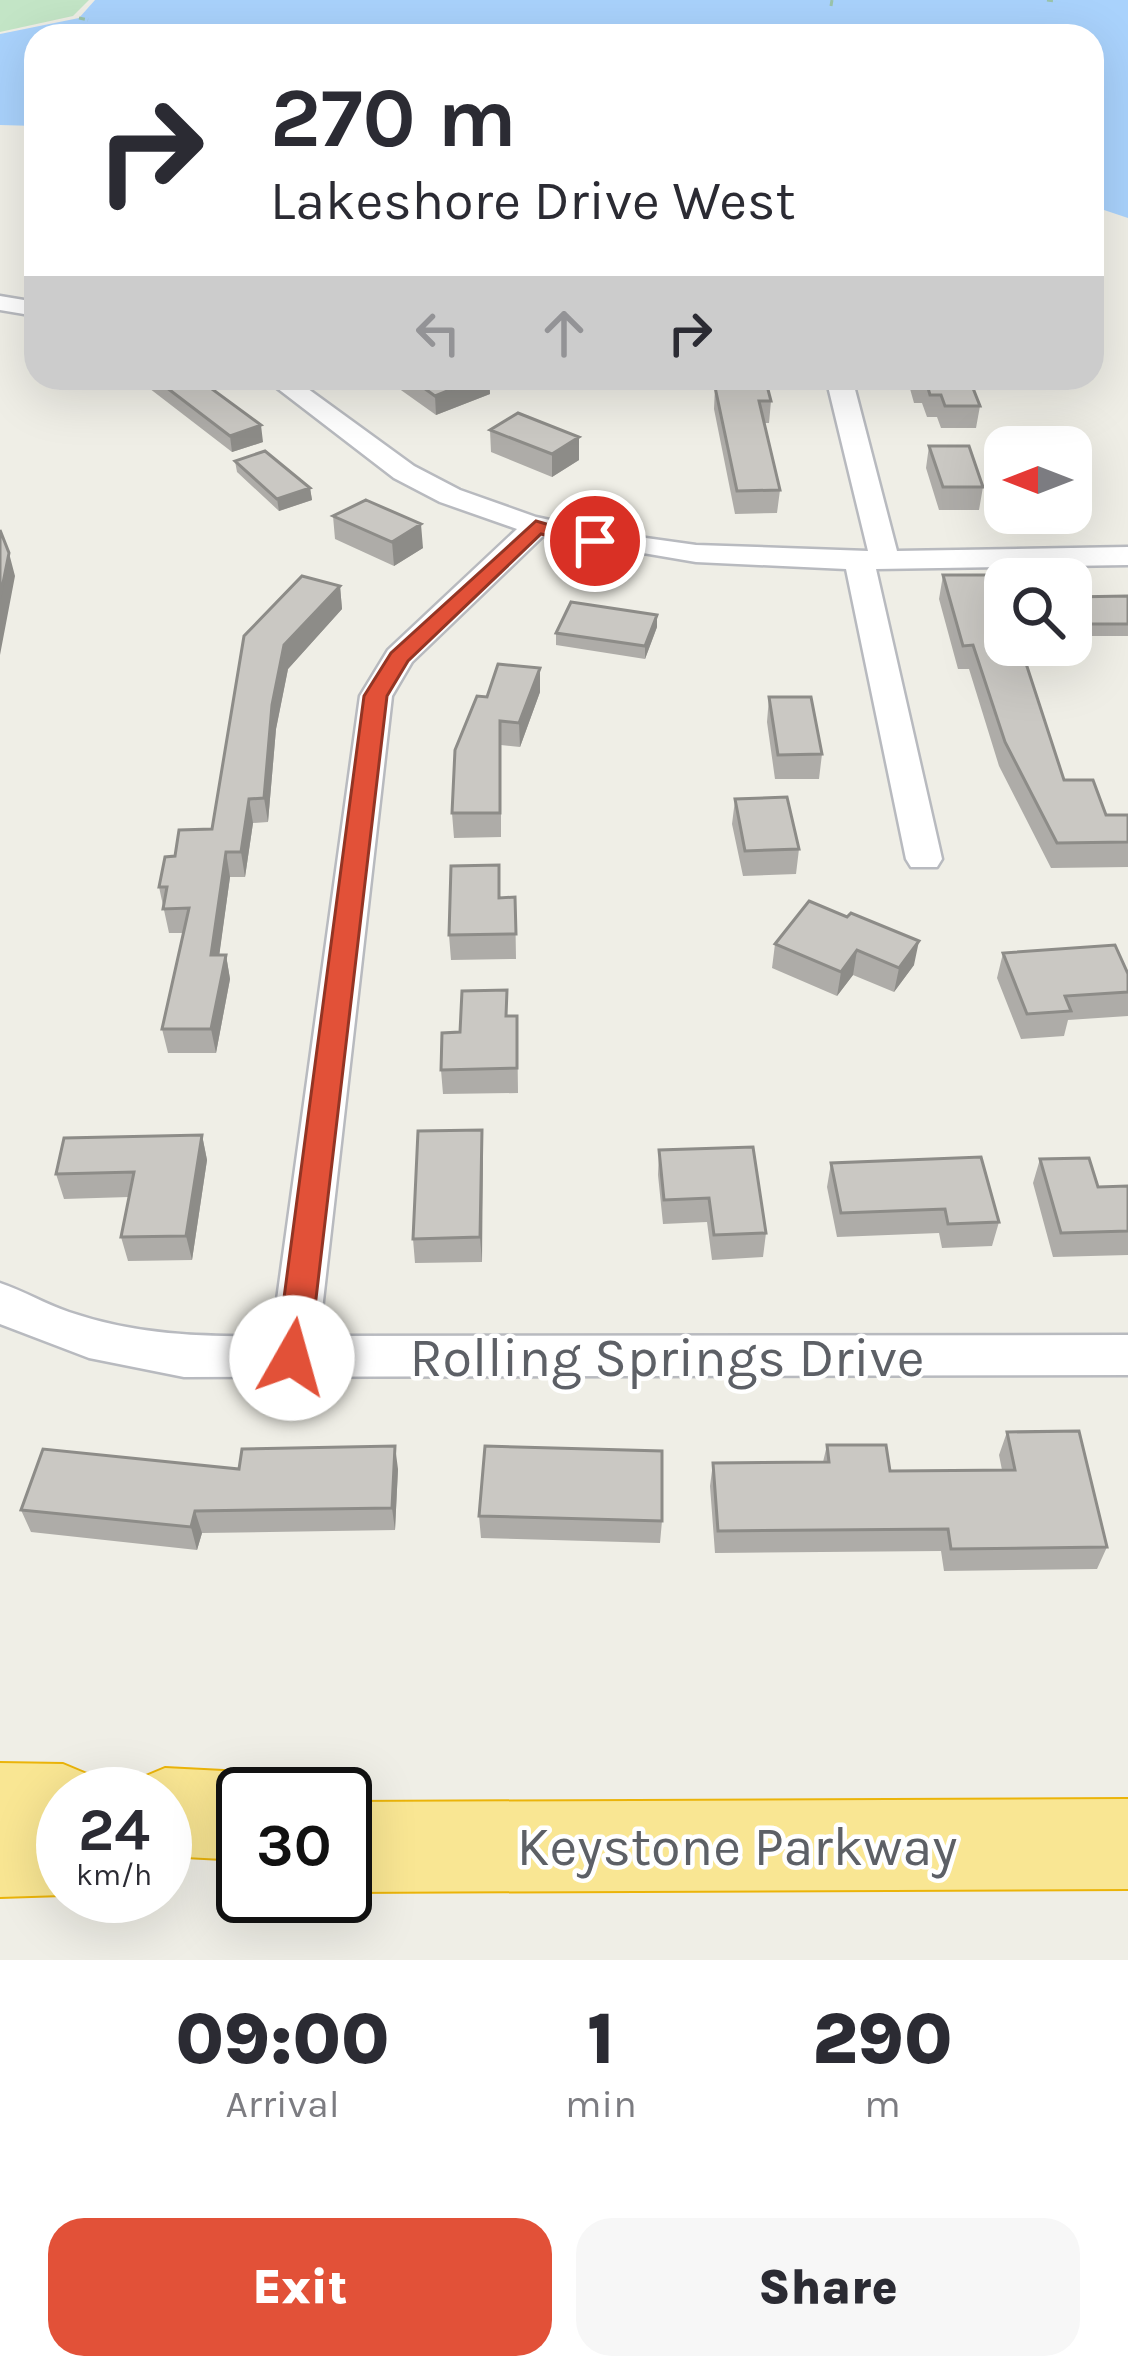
<!DOCTYPE html>
<html lang="en">
<head>
<meta charset="utf-8">
<style>
  :root { --surface:#fff; --page:#f7f7f7; --text:#2b2b33; --muted:#7c7c81; --accent:#e25138 }
  body { margin:0; font-family:Karla,sans-serif; background:var(--page); color:var(--text); height:100vh; display:flex; flex-direction:column; font-size:45px; white-space:nowrap }
  * { box-sizing:border-box; margin:0 }
  p { font-size:39px; color:var(--muted) }
  .icon { flex:none; width:66px; height:66px; fill:none; stroke:currentColor; stroke-width:2; stroke-linecap:round; stroke-linejoin:round }
  .map { position:relative; height:1960px; overflow:hidden }
  .side { display:flex; flex-direction:column; background:var(--surface); flex:1 }
  .side>* { flex:none }
  .guide { position:absolute; left:24px; top:24px; width:1080px; height:366px; border-radius:36px; box-shadow:0 12px 48px #0002; background:#fff; color:var(--text); overflow:hidden }
  .needle { width:78px; rotate:270deg }
  .tools { position:absolute; left:984px; top:426px; display:grid; gap:24px }
  .tools a { display:grid; place-items:center; width:108px; height:108px; border-radius:24px; background:var(--surface); box-shadow:0 12px 48px #0002; font-size:60px }
  .speed { position:absolute; left:36px; top:1767px; display:flex; gap:24px; font-size:60px; font-weight:700; text-align:center }
  .speed>* { display:grid; place-content:center; width:156px; height:156px; border-radius:50%; background:var(--surface); box-shadow:0 12px 48px #0002; line-height:1 }
  .speed small { font-size:30px; font-weight:400 }
  .speed .limit { border:6px solid #111; border-radius:18px; background:#fff; color:#111 }
  .pin { position:absolute; display:grid; place-items:center; width:102px; height:102px; color:#fff; margin:-51px; border:6px solid #fff; border-radius:50%; box-shadow:0 3px 12px #0007 }
  .me { position:absolute; width:132px; margin:-66px; rotate:7deg; stroke-linejoin:round; filter:drop-shadow(0 0 9px #0008) }
  .turn { display:flex; align-items:center; gap:42px; height:252px; padding:0 48px; font-size:54px }
  .turn .icon { width:156px; height:156px; stroke-width:2.5 }
  .turn b { display:block; font-size:84px; line-height:102px }
  .lanes { display:flex; align-items:center; height:114px; padding:0 48px; background:#0003; justify-content:center; gap:60px; direction:ltr }
  .lanes .off { opacity:.35 }
  .eta { display:flex; justify-content:space-evenly; align-items:center; height:204px; text-align:center }
  .eta b { font-size:72px; font-weight:800; line-height:84px }
  .cta { display:flex; gap:24px; margin-top:auto; padding:24px 48px }
  .cta a { flex:1; height:138px; border-radius:36px; background:var(--accent); color:#fff; font-size:48px; font-weight:800; line-height:138px; text-align:center }
  .cta a+a { background:var(--page); color:var(--text) }
  .map>svg:first-child { display:block }
  .green { fill:#c3e5c6 }
  .water { fill:#a9d2fc }
  .lines { fill:none; stroke-linecap:round; stroke-linejoin:round }
  .minor-casing { stroke:#b8babf; stroke-width:5 }
  .highway-casing { stroke:#ebb409; stroke-width:4 }
  .path { stroke:#9bc4aa; stroke-width:3; stroke-dasharray:6 3; stroke-linecap:butt }
  .minor { fill:#fff; fill-rule:evenodd }
  .highway { fill:#f9e693; fill-rule:evenodd }
  .wall { fill:#aeaca8 }
  .shaded-wall { fill:#8d8c88 }
  .building { fill:#cac8c3; stroke:#8d8c88; stroke-width:3 }
  .route { fill:#e25138; stroke:#933524; stroke-width:3 }
  .labels { text-anchor:middle; stroke-width:9; stroke-linejoin:round; paint-order:stroke }
  .near-street-label { font-size:54px; fill:#5d6066; stroke:#fff }
</style>
</head>
<body>
<div class="map">
<svg width="1128" height="1960" viewBox="0 0 1128 1960">
  <rect width="100%" height="100%" fill="#efeee6"/>
  <path class="green" d="M0,0h89l-16,16 -73,16z"/>
  <path class="water" d="M95,0h1033v218l-36,-12v-170h-1056v90l-36,-1v-91l79,-16z"/>
  <g class="lines">
    <defs>
      <path id="minor" d="M0,296l36,6v14l-36,-6z
        M264,378h29l121,88 46,24 76,27 74,16 86,12 172,6 -42,-173h26l45,173 231,-4v18l-252,4 66,290 -5,8h-26l-5,-8 -60,-290 -150,-7 -153,-26 -131,126 -20,34 -73,640 809,-1v40l-944,2 -95,-19 -89,-34v-41c24,8 45,21 69,29 67,23 133,25 203,24l88,-640 28,-46 129,-121 -77,-27 -46,-24z"/>
      <path id="highway" d="M0,1763l63,1 31,13 7,17h-38v101l-63,2z
        M165,1768l78,4 31,13 4,9h-35v66l-78,-4v-62h-37l6,-13z
        M1128,1799v90l-783,3v-90z"/>
    </defs>
    <use href="#minor" class="minor-casing"/>
    <use href="#highway" class="highway-casing"/>
    <path class="path" d="M1047,0l9,1
      M831,6l1,-6
      M79,18l9,2"/>
    <use href="#minor" class="minor"/>
    <use href="#highway" class="highway"/>
  </g>
  <path class="wall" d="M143,378h43l77,64 -31,10 -87,-67z
    M384,378h105l1,16 -54,21z
    M731,378h39l-2,14 3,9 -2,22h-5l16,67 -3,23 -42,1 -21,-105 1,-22h18z
    M907,378h62l11,28 -4,22h-35l-4,-11h-10l-5,-14h-8z
    M490,430l89,30 -27,17 -61,-25z
    M929,446l54,41 -4,23h-40l-13,-42z
    M235,461l75,27 2,12 -33,11 -42,-39z
    M333,516l90,32 -29,18 -59,-27z
    M943,575l121,205 42,35h22v52l-77,1 -52,-102 -30,-97h-11l-19,-70z
    M340,586l2,23 -54,60 -12,60 -8,93 -15,1 -8,54h-15l-11,78h7l4,24 -14,74h-48l-6,-24 21,-96h-14l-10,-46 16,-31 37,-27 32,-193z
    M1128,596v40h-57v-39z
    M657,627l-12,32 -89,-14v-12z
    M540,668v24l-20,55 -19,-2v92l-47,1 -2,-25 35,-116z
    M769,697l53,57 -3,25h-44l-8,-57z
    M735,800l64,49 -3,25 -53,2 -11,-52z
    M515,897l1,62 -65,1 -2,-25 51,-37z
    M809,901l105,64 -20,27 -41,-17 -16,21 -65,-28 3,-24z
    M1003,953l125,21v42l-60,4 -4,16 -43,3 -24,-61z
    M507,1016h10l1,77 -75,1 -2,-24 19,-38z
    M482,1130v132l-67,1 -2,-24z
    M202,1135l5,25 -15,100 -64,1 -7,-24 8,-40 -65,2 -8,-25z
    M659,1150l107,83 -3,24 -51,3 -5,-38 -44,2 -5,-49z
    M1040,1159l58,28 30,-1v69l-75,2 -20,-74z
    M831,1163l168,59 -7,24 -50,2 -3,-15 -102,4 -10,-50z
    M1007,1432l100,115 -10,22 -153,2 -3,-20 -226,2 -5,-67 3,-23 110,-1 4,-17 63,26 112,-1 -3,-15z
    M239,1469h159l-3,61 -193,3 -5,17 -166,-18 -10,-22z
    M479,1516l183,5 -2,22 -179,-5z"/>
  <path class="shaded-wall" d="M480,378h9l1,16 -54,21 -1,-19z
    M261,425l2,17 -31,10 -2,-16z
    M579,437v23l-27,17v-23z
    M310,488l2,12 -33,11 -2,-12z
    M421,524l2,24 -29,18 -2,-24z
    M9,553l6,23 -15,79v-57z
    M340,586l2,23 -54,60 -12,60 -8,93 -4,-24 8,-93 12,-60z
    M657,615v12l-12,32v-13z
    M540,668v24l-20,55 -1,-24z
    M249,799l4,24 -8,54 -4,-25z
    M226,852l4,25 -14,102 -5,-24z
    M919,941l-5,24 -20,27 5,-24z
    M857,950l-4,25 -16,21 4,-24z
    M226,955l4,24 -14,74 -5,-24z
    M482,1130l1,25 -1,107 -2,-25z
    M202,1135l5,25 -15,100 -6,-24z
    M395,1446l3,23 -3,61 -3,-22z
    M195,1511l7,22 -5,17 -6,-23z"/>
  <path class="building" d="M154,378h32l22,8 53,39 -31,11z
    M410,378h70l-45,18z
    M738,378h27l6,23h-12l21,89 -43,1 -22,-104h25z
    M916,378h53l11,28h-35l-4,-11h-11l-4,-14h-9z
    M518,413l61,24 -27,17 -62,-24z
    M929,446h40l14,41h-40z
    M265,451l45,37 -33,11 -42,-38z
    M366,500l55,24 -29,18 -59,-26z
    M0,530l9,23 -9,45z
    M943,575h54l8,25v45h15l44,135h29l13,35h22v27l-71,1 -52,-101 -32,-97 -10,1z
    M302,576l38,10 -56,59 -12,60 -8,93 -15,1 -8,53h-15l-15,103h15l-15,74h-49l27,-121 -26,1 4,-22h-8l6,-30 10,-1 4,-26 33,-1 32,-193z
    M1128,596v28h-57v-27z
    M571,602l86,13 -12,31 -89,-13z
    M498,664l42,4 -21,55 -19,-2v92h-48l3,-63 22,-54 10,1z
    M769,697h42l11,57 -44,1z
    M787,797l12,52 -54,2 -10,-52z
    M499,865v33l16,-1 1,37 -67,1 2,-69z
    M809,901l38,16 4,-4 68,28 -20,27 -42,-18 -16,22 -66,-28z
    M1115,945l13,29v18l-63,4 6,15 -44,3 -24,-61z
    M507,990l-1,26h11v52l-76,2 1,-37 18,-1 2,-41z
    M482,1130l-2,107 -67,2 5,-108z
    M202,1135l-16,101 -65,1 13,-65 -78,2 8,-36z
    M753,1147l13,86 -52,2 -5,-37 -45,2 -5,-50z
    M981,1157l18,65 -51,2 -3,-15 -104,4 -10,-50z
    M1089,1158l9,29 30,-1v45l-67,2 -21,-74z
    M1079,1431l28,116 -156,2 -3,-20 -230,2 -5,-68 116,-1 -2,-17h59l4,26 125,-1 -8,-38z
    M395,1446l-3,62 -197,3 -4,16 -170,-17 22,-61 196,20 3,-20z
    M485,1446l177,5v70l-183,-5z"/>
  <path class="route" d="M536,521l69,20 -10,6 -54,-13 -133,127 -21,35 -78,662 -5,10 -12,4 -11,-4 -5,-10 88,-662 27,-43z"/>
  <g class="labels">
    <g class="near-street-label">
      <text x="667" y="1376">Rolling Springs Drive</text>
      <text x="737" y="1865">Keystone Parkway</text>
    </g>
  </g>
</svg>
<div class="tools">
<a><svg class="needle" viewBox="-14 -14 28 28"><path d="M0-13l5 13h-10z" fill="#e53935"/><path d="M0 13l5-13h-10z" fill="#7c7c81"/></svg></a>
<a><svg class="icon" aria-label="search" viewBox="0 0 24 24"><circle cx="10" cy="10" r="6"/><path d="M15 15l6 6"/></svg></a>
</div>
<div class="speed"><div>24<small>km/h</small></div><div class="limit">30</div></div>
<div class="pin" style="left:595px;top:541px;background:#d93025"><svg class="icon" aria-label="arrive" viewBox="0 0 24 24"><path d="M6 21V4h12l-3 4 3 4H6"/></svg></div>
<svg class="me" style="left:292px;top:1358px" viewBox="-20 -20 40 40"><circle r="19" fill="#fff"/><path d="M0-13L10 11 0 6-10 11z" fill="#e25138"/></svg>
<div class="guide">
<div class="turn"><svg class="icon" aria-label="right" viewBox="0 0 24 24"><path d="M7 20v-9h11M14 6l5 5-5 5"/></svg><div><b>270 m</b>Lakeshore Drive West</div></div>
<div class="lanes"><svg class="icon off" aria-label="left" viewBox="0 0 24 24"><path d="M17 20v-9H6M10 6l-5 5 5 5"/></svg><svg class="icon off" aria-label="ahead" viewBox="0 0 24 24"><path d="M12 20V5M6 11l6-6 6 6"/></svg><svg class="icon" aria-label="right" viewBox="0 0 24 24"><path d="M7 20v-9h11M14 6l5 5-5 5"/></svg></div>
</div>
</div>
<section class="side">
<div class="eta">
<div><b>09:00</b><p>Arrival</p></div>
<div><b>1</b><p>min</p></div>
<div><b>290</b><p>m</p></div>
</div>
<div class="cta"><a>Exit</a><a>Share</a></div>
</section>
</body>
</html>
